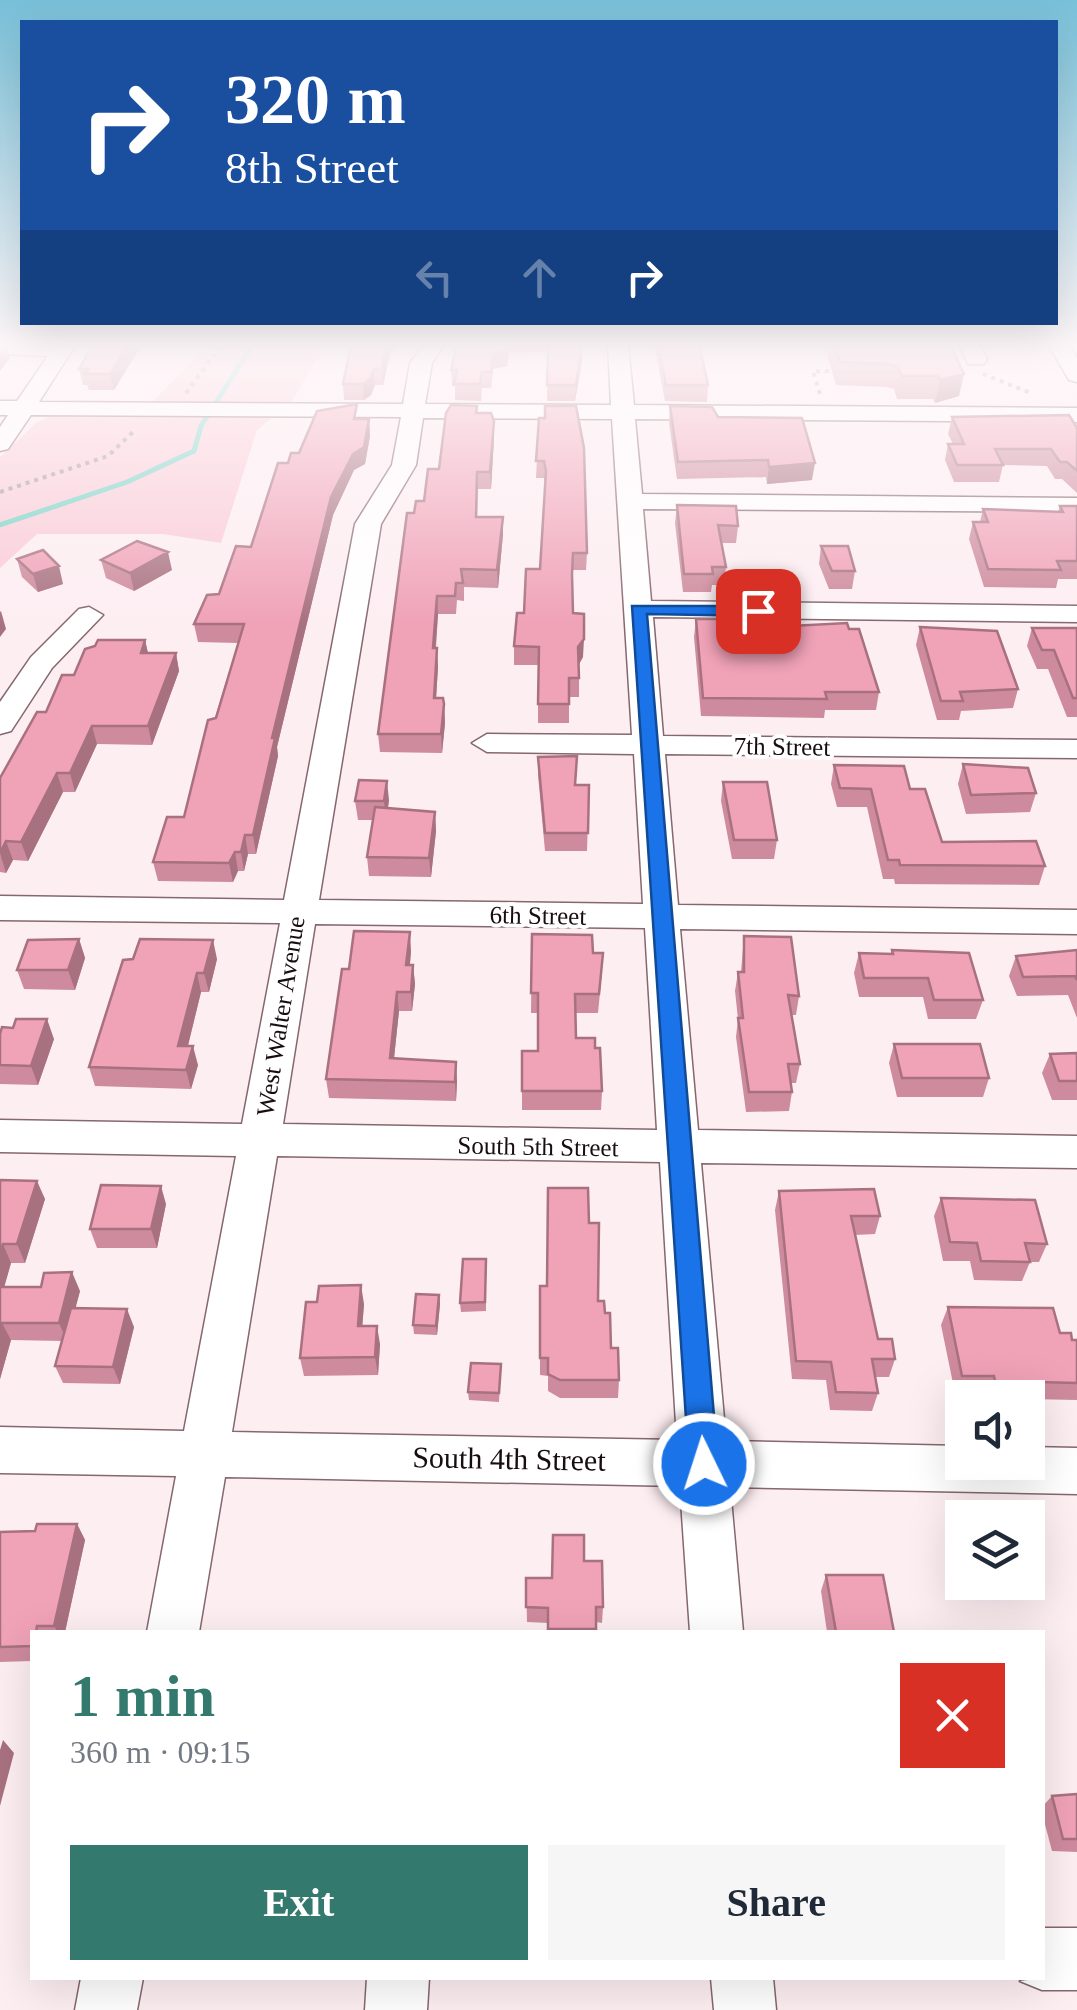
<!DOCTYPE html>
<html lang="en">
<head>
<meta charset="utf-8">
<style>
  :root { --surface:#fff; --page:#f6f6f7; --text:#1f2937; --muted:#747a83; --accent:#34796e }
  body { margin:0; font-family:Georgia,serif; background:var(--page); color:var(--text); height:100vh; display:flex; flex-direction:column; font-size:38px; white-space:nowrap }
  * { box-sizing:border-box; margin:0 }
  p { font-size:32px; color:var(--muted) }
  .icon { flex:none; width:55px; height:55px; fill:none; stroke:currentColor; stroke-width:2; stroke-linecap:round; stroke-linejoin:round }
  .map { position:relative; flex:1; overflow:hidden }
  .panel { position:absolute; left:30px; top:1630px; width:1015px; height:350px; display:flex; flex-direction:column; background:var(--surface); border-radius:0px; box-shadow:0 10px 40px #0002 }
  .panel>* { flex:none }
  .top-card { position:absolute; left:20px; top:20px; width:1038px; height:305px; border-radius:0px; box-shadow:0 10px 40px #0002; background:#1a4fa0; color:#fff; overflow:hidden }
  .tools { position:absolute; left:945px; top:1380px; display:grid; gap:20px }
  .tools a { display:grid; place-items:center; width:100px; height:100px; border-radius:0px; background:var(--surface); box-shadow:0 10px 40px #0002; font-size:50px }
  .pin { position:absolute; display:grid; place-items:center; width:85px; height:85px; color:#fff; margin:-42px; border-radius:20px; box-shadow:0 5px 15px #0006 }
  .me { position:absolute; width:110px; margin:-55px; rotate:356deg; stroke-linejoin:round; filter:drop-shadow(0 0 8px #0008) }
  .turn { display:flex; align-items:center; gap:35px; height:210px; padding:0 40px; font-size:45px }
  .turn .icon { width:130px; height:130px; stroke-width:2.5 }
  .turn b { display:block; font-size:70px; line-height:85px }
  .lanes { display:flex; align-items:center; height:95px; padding:0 40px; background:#0003; justify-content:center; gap:50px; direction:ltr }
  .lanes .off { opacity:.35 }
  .round { display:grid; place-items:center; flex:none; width:105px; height:105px; border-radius:0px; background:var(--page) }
  .summary { display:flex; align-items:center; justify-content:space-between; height:170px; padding:0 40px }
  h1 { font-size:60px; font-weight:600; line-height:75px; color:var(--accent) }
  .button { display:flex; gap:20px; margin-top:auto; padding:20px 40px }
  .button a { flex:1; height:115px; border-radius:0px; background:var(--accent); color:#fff; font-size:40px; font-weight:600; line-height:115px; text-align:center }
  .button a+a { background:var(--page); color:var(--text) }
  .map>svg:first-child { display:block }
  .green { fill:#facad6 }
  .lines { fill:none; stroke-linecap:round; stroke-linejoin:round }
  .stream { stroke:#71d2c2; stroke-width:5 }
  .minor-casing { stroke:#85676f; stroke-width:3 }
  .path { stroke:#a4969a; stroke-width:4; stroke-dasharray:4 5; stroke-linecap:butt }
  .minor { fill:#fff; fill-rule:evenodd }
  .wall { fill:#ce8b9d }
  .shaded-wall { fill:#a87180 }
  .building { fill:#f0a2b7; stroke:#a87180; stroke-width:2.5 }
  .route { fill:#1a73e8; stroke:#114b97; stroke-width:2.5 }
  .labels { text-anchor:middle; stroke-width:8; stroke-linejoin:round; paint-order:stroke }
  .street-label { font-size:25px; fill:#180d10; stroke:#fff }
  .near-street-label { font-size:30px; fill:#180d10; stroke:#fff }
</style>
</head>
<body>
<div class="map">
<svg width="1077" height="2010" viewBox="0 0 1077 2010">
  <rect width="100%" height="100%" fill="#fdeef2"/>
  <path class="green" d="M209,344h117l-34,57 -35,29 -36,113 -58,-9h-126l-37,34v-111l37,-35 12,-5h97l7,-16z"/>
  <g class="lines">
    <path class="stream" d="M0,525l127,-43 67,-31 7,-25 52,-82"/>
    <defs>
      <path id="minor" d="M0,344h76l-37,58 364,2 7,-41 14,-19h20l-12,19 -7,41 186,1 -3,-61h20l6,61 443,3v14l-442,-3 7,75 435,4v14l-434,-3 8,92 426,5v16l-424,-5 10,119 414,4v18l-412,-4 13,151 399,5v24l-397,-5 18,201 379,6v32l-376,-5 25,278 236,5v16h66v-15l49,1v46l-347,-7 13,145h-53l-10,-146 -455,-9 -26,155h-52l29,-156 -176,-3v-46l184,4 52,-275 -236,-4v-32l242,4 38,-201 -280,-3v-24l284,4 71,-376 37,-59 9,-48 -370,-2 -23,34 -8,2v-24l8,-12h-8v-14h17l31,-45 -48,-2zM423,418l189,1 20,316 -145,-1 -15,9 15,9 147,2 9,150 -324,-4 62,-376 35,-59zM315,924l330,4 12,202 -374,-6zM277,1156l383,6 17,278 -445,-8z
        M959,344h20l8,15 -3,5h-16z
        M1048,344h20l9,14v24l-8,-2z
        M89,607l14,8 -51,53 -41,63 -11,3v-32l31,-45 48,-48z
        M1042,1928h35v62h-35l-22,-9 22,-3z
        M81,1978h62l-6,32h-62z
        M367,1978h62l-2,32h-62z
        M711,1978h62l3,32h-62z"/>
    </defs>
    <use href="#minor" class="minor-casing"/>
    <path class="path" d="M983,374l50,20
      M186,393l36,-49
      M820,394l-7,-23h24
      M0,492l108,-36 27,-26"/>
    <use href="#minor" class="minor"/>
  </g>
  <path class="wall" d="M142,344l-28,46h-25l-2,-5h-4l-4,-16z
    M457,344h125v17l-7,40h-28l1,-49 -39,1 -2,13 -14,3 -2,19h-9l-1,13 -26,-1v-14h-3l-1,-16z
    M654,344h45l9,41 -1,17 -42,-1z
    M824,344h126l9,52 -24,7 -2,-4h-36l-3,-10 -8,-2 -50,-2z
    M390,354l-7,31h-8l-4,10 -7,5h-20l-1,-16z
    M477,406v7l17,25 -3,51h-13l-1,28h26v17l-5,54 -34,-1v14l-7,-1 -1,14h-18l-2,34 2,19 -2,31 8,6 1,19 -3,30 -62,-1 -2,-18 36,-221 10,-12 15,-32z
    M670,406l48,11 94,63 -45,4 -1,-7 -89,2 -8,-56z
    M952,417l125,11v65l-15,-14h-7l-8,-13 -44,-1 -4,17h-45l-9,-22 3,-16h5l-5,-10z
    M539,418l48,135 -1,17h-14l1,43 10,44 -4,7v33h-10v26h-31v-58h-24v-19l26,-77 5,-85 -1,-6h-8z
    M359,419h10l1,17 -5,28 -11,6 -21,45 -56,232 1,9 -22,98h-8l-4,17h-6l-5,11 -75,-1 -5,-19 31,-45 54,-174 -40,-1 -4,-18 25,-30 32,-47 48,-94z
    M677,505l61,21 -2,17h-14l4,24 -2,18h-12l-1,7h-28l-8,-69z
    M1060,506h17v73h-19l-2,9 -72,-1 -15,-48 4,-17h7l3,-13 75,3z
    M821,546l34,25 -3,18h-23l-10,-25z
    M17,559l46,25 -25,8 -16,-15z
    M101,560l71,10 -38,21 -28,-13z
    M696,619l59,9 94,1 30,63 -3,18h-51l-1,8 -123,-2 -7,-79z
    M920,627l98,62 -5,19 -52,3 -2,9h-22l-21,-75z
    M1032,628h45v89h-10l-19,-48h-11l-10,-23z
    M145,640l3,13h28l3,18 -27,74 -55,-1 -22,48h-12l-35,69 -15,-1 -7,13 -6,-1v-94l46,-66 28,-37z
    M538,757l38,28h13l-2,66h-42l-7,-76z
    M963,764l73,29 -6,19 -64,2 -8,-30z
    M834,765l76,24 32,53 103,24 -6,19 -144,-1 -1,-5h-11l-16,-72h-30l-6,-23z
    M723,782l54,58 -3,19h-42l-11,-58z
    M389,800l-1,8 47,4 1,19 -5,46 -62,-1 -2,-19 6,-37h-15l-3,-19z
    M532,934l61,19 9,19 -4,41h-22v25l26,53 -1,19h-79v-59h16v-38h-7z
    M744,936l55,60 -3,19h-5l9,49 -4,19h-5l1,9 -3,19 -43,1 -10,-75 2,-18 -3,-28 3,-19h3z
    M79,939l6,19 -10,32 -51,-1 -7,-19z
    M892,950l91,50 -7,19h-48l-5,-22h-64l-5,-24 5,-20 32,1z
    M1077,950v68l-9,-23 -51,1 -8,-20 7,-20z
    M411,951l-1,14h3l2,19 -3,27h-13l-5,47 63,23 -1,20 -127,-3 -3,-19 23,-110z
    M217,959l-8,33h-8l-13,54 10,19 -7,24 -96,-3 -6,-19 34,-107z
    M13,1028l41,11 -16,46 -38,-1v-50z
    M894,1044l95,34 -6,19h-86l-8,-34z
    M1077,1053v47h-25l-10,-27 8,-19z
    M0,1180l45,19 -20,64h-14l-7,24 76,4 -5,17 59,19 -14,57 -57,-1 -8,-17 7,-25 -51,-1 -11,39z
    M779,1191l101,25 -5,18 -20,1 23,104 17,20 -6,18h-14l3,16 -6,18 -42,-1 -4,-30 -34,-1 -17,-169z
    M941,1198l106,46 -8,18h-9l-8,19 -48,-1 -4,-19h-27l-9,-45z
    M166,1204l-9,44h-60l-7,-19z
    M589,1223l9,78 7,12 6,35 8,32 -1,18h-58l-12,-7v-15l-8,-1v-89h7z
    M486,1259v52l-25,1 -1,-9z
    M439,1295l1,9 -3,31 -23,-1 -1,-9z
    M364,1304l-2,22 18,18 -2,31 -74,1 -4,-18z
    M948,1307l112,26 12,7h5v60l-90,-2v-5h-32l-14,-68z
    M501,1364l-2,38 -30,-2 -1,-8z
    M77,1524l8,16 -20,92h-33v29l-32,1v-130l35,-1z
    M584,1561l19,46 -1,16 -6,-1v10h-48v-9l-21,-1 -1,-44h26z
    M826,1575l68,57h-67l-6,-41z
    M1077,1794v58l-25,-1 -10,-38v-6l10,-11z"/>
  <path class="shaded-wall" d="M5,344h2l3,14 -10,13v-21z
    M129,344h13l-28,46 -4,-16z
    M387,344h10l-7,10 -7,31 -1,-16z
    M508,344h1v9l-2,13 -14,3 -2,19 2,-35z
    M582,345v16l-7,40 1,-16z
    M374,369l1,16 -4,10 -7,5 -1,-16z
    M964,374l-5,22 -24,7 5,-23z
    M369,419l1,17 -5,28 -11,6 -21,45 -56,232 1,9 -22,98 -3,-19 19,-97 59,-241z
    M494,421v17l-3,51 -1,-17z
    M815,463l-3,17 -45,4 2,-17z
    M503,517v17l-5,54 -1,-18z
    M168,552l4,18 -38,21 -4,-18z
    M59,566l4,18 -25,8 -5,-18z
    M437,596l1,18 -4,53 -1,-19z
    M1,611l5,18 -6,8v-25z
    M584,639l-1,18 -5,9v-19z
    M145,640l4,18 -8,-5z
    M437,648l1,19 -3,49 -1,-18z
    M176,653l3,18 -27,74 -4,-19z
    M444,704l1,19 -3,30 -1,-19z
    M92,726l5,18 -22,48 -5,-19z
    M57,773l6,19 -35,69 -7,-19z
    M387,781l2,19 -3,20 -2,-19z
    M435,812l1,19 -5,46 -2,-19z
    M245,835l3,19 -4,17 -3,-19z
    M6,841l7,19 -7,13 -6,-20z
    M235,852l3,19 -5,11 -4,-19z
    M410,932l1,19 -3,33 -2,-19z
    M79,939l6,19 -10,32 -7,-20z
    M213,940l4,19 -8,33 -5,-19z
    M413,965l2,19 -3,27 -1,-19z
    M197,973l4,19 -18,73 -5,-19z
    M397,992l2,19 -7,66 -2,-19z
    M47,1019l7,20 -16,46 -7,-19z
    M193,1046l5,19 -7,24 -5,-19z
    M456,1062l1,19 -1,20 -1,-19z
    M37,1181l8,18 -20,64 -8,-19z
    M161,1186l5,18 -9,44 -6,-19z
    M3,1244l8,19 -11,39v-48z
    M72,1272l8,19 -13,50 -8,-18z
    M361,1285l3,19 -3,40 -3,-18z
    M439,1295l1,9 -3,31 -1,-9z
    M127,1309l7,18 -14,57 -7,-17z
    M2,1323l9,17 -11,39v-50z
    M377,1326l3,18 -2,31 -3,-18z
    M77,1524l8,16 -20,92h-7l-4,-6z
    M3,1740l11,13 -14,53v-56z"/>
  <path class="building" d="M93,344h36l-19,30h-25l3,-5h-9z
    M351,344h36l-5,25h-8l-4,10 -7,5h-20z
    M457,344h51l-1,7 -14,2 -2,19h-9l-2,12h-26l3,-14h-6z
    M548,344h34l-6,41h-29z
    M658,344h41l9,41h-42z
    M834,344h116l14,30 -24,6 -2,-4h-37l-3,-9 -8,-3 -50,-2z
    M357,404l-3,15h15l-5,28 -11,7 -22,43 -59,241h3l-22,97h-8l-4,17h-6l-6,11 -76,-1 14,-45h17l24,-97 8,-2 28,-94h-50l13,-29 12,-1 17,-48 15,1 27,-84h10l3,-10h8l18,-42z
    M451,405l26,1 -1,7h15l3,8 -4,51h-13l-1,45h27l-6,53 -36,-1 2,14h-7l-1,13h-18l-4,52h4l-3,50h9l1,6 -3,30h-63l29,-221h7l2,-12h8l4,-32h11l7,-56z
    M545,406h31l8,42 3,105h-14l-1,21 1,39 11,1v25l-6,8 1,31h-10v26h-31l1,-57 -25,-1 3,-33h7l2,-44h14l6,-98 -2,-10h-8l3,-43h6z
    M670,406l42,1 6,10 84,1 13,45 -46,4 -1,-7 -90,2z
    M1069,415l8,13v43l-10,-9h-7l-9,-13h-56l8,16h-46l-9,-21h16l-12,-27z
    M677,505l59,1 2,20 -20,-1 8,42h-14l1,7h-29z
    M1060,506h17v55h-20l4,9 -73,-1 -15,-47h15l-5,-13 80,3z
    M137,541l31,11 -38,21 -29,-13z
    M821,546h27l7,25h-23z
    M43,550l16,16 -26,8 -16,-15z
    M696,619h58l1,9 92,-5 2,6h10l20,63h-54l2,7 -124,-1z
    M920,627l77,4 21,58 -58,3 3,9h-22z
    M1032,628h45v70h-4l-19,-48h-12z
    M98,640h47l-4,13h35l-28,73h-56l-22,47h-13l-36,69 -15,-1 -6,12v-75l37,-66h9l16,-37h12l11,-26 10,-3z
    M577,756l-2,29h14l-1,48h-43l-7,-76z
    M963,764l65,4 8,25 -65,2z
    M834,765l70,1 6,23h15l17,53 94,-1 9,25 -145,-1 -1,-5h-11l-17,-71 -31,-1z
    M359,780l28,1 -3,20h-29z
    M723,782h44l10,58h-43z
    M375,807l60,5 -6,46 -62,-1z
    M354,931l56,1 -4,33h7l-2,27h-14l-7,66 66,4 -1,20 -129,-3 16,-110h7z
    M532,934l60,1 1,18h10l-4,41h-24l1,44h19v10h5l2,43h-80v-40h16v-58h-7z
    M744,936l47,1 8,59 -11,-1 12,69h-12l4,28h-43l-11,-74h5l-5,-46h6z
    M79,939l-11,31h-51l11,-30z
    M140,939l73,1 -9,33h-7l-19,73h15l-7,24 -97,-3 34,-107 10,-1z
    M892,950l77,3 14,47h-49l-6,-22h-64l-5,-25 34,1z
    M1077,950v30l-2,-4 -52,1 -7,-21z
    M16,1019h31l-16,47 -31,-1v-31l2,-7 11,1z
    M894,1044h86l9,34h-87z
    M1077,1053v28h-18l-9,-27z
    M0,1180l37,1 -20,63h-14l-3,10z
    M101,1185l60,1 -10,43h-61z
    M548,1188h40l1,35h10l-1,78h6l1,12h5l1,35h7l1,32h-59l-12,-6v-16h-8v-72h7z
    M874,1189l6,27h-29l27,123h14l3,20h-23l6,34 -42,-1 -5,-30 -35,-1 -17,-170z
    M941,1198l94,2 12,44 -22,-1 5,19 -49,-1 -4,-18 -27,-1z
    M463,1259h23l-1,43 -25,1z
    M72,1272l-13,51h-57l-2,6v-42h41l3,-14z
    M361,1285l-3,41h19l-2,31 -75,1 6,-56h11l2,-16z
    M416,1294l23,1 -3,31 -23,-1z
    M948,1307l105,1 7,25h11l1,7h5v43l-82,-2 -1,-5h-32z
    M71,1308l56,1 -14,58 -58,-1z
    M471,1363l30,1 -2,29 -31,-1z
    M37,1524h40l-23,102h-17l-1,6h-4v14l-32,1v-115l35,-1z
    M553,1535h31v26h18l1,46h-7v22h-48v-21l-22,-1v-29h26z
    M826,1575h57l11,57h-58z
    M1077,1794v45h-14l-11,-43z"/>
  <linearGradient id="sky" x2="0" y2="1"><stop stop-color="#78c0d9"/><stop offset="0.55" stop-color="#fef7f9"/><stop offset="1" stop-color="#fef7f9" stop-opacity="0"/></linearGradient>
  <rect width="1077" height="625" fill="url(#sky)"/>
  <path class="route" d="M632,606h126l8,5 -8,5 -111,-2 71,850 -4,10 -10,4 -11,-4 -4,-10z"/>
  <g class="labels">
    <g class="street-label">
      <text transform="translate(782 746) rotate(1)" y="9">7th Street</text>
      <text transform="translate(538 915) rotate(1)" y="9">6th Street</text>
      <text transform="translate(280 1016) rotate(-81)" y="9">West Walter Avenue</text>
      <text transform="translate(538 1146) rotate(1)" y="9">South 5th Street</text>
    </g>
    <g class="near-street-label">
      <text transform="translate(509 1459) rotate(1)" y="10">South 4th Street</text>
    </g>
  </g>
</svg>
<div class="tools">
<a><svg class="icon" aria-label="sound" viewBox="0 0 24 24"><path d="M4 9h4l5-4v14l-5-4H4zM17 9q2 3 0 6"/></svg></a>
<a><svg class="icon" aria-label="layers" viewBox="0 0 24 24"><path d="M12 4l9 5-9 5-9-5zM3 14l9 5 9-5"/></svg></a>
</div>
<div class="pin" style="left:758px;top:611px;background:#d93025"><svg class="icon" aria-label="arrive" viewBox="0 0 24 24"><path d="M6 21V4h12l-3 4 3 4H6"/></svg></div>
<svg class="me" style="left:704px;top:1464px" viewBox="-20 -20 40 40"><circle r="17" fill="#1a73e8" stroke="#fff" stroke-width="3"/><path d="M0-11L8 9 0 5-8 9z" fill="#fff"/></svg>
<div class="top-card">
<div class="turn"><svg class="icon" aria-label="right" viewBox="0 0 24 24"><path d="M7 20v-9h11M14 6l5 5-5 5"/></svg><div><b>320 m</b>8th Street</div></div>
<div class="lanes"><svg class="icon off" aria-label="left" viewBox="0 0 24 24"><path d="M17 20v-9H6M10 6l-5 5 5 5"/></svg><svg class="icon off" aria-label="ahead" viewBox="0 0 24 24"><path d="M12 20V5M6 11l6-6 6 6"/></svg><svg class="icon" aria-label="right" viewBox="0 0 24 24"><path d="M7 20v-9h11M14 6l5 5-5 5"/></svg></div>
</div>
<section class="panel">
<div class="summary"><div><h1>1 min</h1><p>360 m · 09:15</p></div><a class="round" style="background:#d93025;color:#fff"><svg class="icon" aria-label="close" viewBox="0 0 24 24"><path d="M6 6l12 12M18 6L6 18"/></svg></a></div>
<div class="button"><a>Exit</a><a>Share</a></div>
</section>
</div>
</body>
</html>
